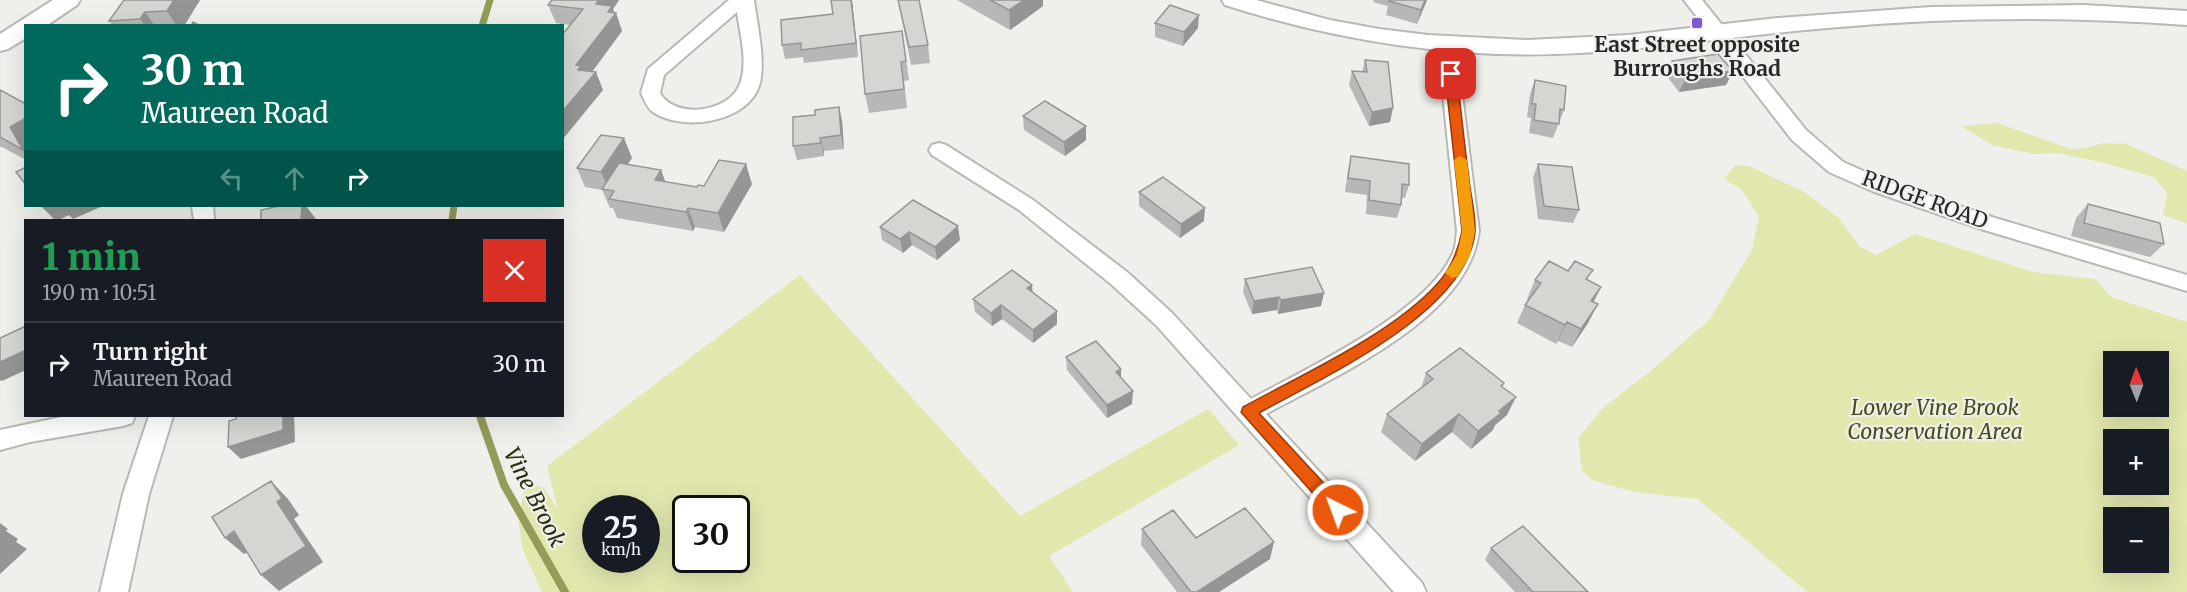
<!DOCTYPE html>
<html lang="en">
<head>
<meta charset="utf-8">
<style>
  :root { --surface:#171b24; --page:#20242c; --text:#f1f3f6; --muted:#9ea1a6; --line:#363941 }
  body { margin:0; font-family:Merriweather,serif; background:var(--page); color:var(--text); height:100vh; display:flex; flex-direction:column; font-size:22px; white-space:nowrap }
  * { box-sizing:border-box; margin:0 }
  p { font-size:20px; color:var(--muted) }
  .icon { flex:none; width:33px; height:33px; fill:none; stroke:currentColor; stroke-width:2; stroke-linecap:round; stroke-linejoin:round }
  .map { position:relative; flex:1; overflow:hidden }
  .drawer { position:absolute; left:24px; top:219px; width:540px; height:198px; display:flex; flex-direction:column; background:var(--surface); border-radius:0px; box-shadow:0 6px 24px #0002 }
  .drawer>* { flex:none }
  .hud { position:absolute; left:24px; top:24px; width:540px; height:183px; border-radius:0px; box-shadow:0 6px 24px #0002; background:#00695c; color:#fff; overflow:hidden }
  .needle { width:39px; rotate:359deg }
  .buttons { position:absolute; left:2103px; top:351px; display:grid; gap:12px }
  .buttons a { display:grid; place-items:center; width:66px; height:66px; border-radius:0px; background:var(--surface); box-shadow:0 6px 24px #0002; font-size:30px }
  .speed { position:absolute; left:582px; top:495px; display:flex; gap:12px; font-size:30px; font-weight:700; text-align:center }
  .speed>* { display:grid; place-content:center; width:78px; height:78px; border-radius:50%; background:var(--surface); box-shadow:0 6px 24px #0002; line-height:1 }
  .speed small { font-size:15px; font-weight:400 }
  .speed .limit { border:3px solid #111; border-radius:9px; background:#fff; color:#111 }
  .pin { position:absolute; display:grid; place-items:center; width:51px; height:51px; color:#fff; margin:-26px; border-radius:12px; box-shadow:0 3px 9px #0006 }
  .me { position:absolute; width:66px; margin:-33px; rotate:318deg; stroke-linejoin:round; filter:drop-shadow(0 0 4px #0008) }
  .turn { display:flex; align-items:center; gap:21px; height:126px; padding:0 18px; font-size:27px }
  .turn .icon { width:78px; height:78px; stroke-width:2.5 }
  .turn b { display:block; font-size:42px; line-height:51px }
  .lanes { display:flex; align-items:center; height:57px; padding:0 18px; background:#0003; justify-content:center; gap:30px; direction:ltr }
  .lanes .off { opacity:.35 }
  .round { display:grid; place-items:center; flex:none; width:63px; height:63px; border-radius:0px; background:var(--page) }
  .summary { display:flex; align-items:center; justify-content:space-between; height:102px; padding:0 18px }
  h1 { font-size:36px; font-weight:800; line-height:45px; color:#1e9e55 }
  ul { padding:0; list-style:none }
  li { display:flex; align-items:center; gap:18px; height:84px; padding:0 18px; border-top:2px solid var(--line) }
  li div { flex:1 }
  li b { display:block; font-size:22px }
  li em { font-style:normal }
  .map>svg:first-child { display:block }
  .green { fill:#e1e7ad; fill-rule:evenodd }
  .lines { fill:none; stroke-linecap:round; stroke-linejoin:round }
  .stream-far1 { stroke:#959b58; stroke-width:7 }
  .stream { stroke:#959b58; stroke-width:8 }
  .minor-casing { stroke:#b8b9b5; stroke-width:4 }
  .tertiary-casing { stroke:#b8b9b5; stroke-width:4 }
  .minor { fill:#fff; fill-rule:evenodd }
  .tertiary { fill:#fff; fill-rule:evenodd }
  .wall { fill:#b7b8b5 }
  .shaded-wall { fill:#959693 }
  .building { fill:#d5d6d2; stroke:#959693; stroke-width:1.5 }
  .route { fill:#ea580c; stroke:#983908; stroke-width:1.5 }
  .slow { fill:#f59e0b }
  .poi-dot { fill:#7c5ad4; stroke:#eff0eb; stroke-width:2 }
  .labels { text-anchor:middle; stroke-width:4.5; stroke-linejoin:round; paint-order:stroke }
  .poi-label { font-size:21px; font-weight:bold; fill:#272726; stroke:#eff0eb }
  .street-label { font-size:21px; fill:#272726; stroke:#eff0eb }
  .park-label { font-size:21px; font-style:italic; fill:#494c19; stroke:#eff0eb }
  .water-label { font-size:22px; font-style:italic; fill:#2b2d0f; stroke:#eff0eb }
</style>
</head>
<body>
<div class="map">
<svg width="2187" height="592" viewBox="0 0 2187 592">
  <rect width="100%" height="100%" fill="#eff0eb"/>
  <path class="green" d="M1997,123l74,26 15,-1 17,-5 23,1 61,27v53l-24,-9 4,-22 -13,-16 -54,-15 -43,-9 -23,1 -42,-9 -31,-19z
    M1735,165l14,1 55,26 34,25 21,29 17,9 39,-21 118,38 62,7 16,18 76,25v270h-380l-109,-93 -64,-7 -42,-12 -10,-10 -4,-32 26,-31 42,-32 64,-56 42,-69 7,-34 -18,-27 -17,-10zM2114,362h44v44h-44zM2114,440h44v44h-44zM2114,518h44v44h-44z
    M800,275l220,241 188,-107 31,36 -190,111 24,36h-531l-20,-44 -4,-32 7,-28 9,-4 10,4 14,22 -11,-44zM646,508v52h-50v-52zM736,508v52h-50v-52z"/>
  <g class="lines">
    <path class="stream-far1" d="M482,26l8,-26
      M452,220l2,-14"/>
    <path class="stream" d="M480,416l24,69 61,107"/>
    <defs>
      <path id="minor" d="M729,0h25c3,25 14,69 3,91 -17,33 -76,40 -104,21 -6,-4 -9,-13 -12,-19l7,-24zM737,12c3,22 12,53 2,74 -12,27 -65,33 -79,7l4,-18z
        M1684,0h18l104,130 37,32 43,19 109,37 192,57v16l-206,-62 -109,-38 -43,-19 -37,-32z
        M1447,40l7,2 2,4 23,185c-10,88 -144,145 -213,183l156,169 4,9h-32l-238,-267 -45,-41 -92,-74 -87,-55 -3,-5 3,-5 7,-2 7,2 87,55 94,72 45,41 79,86c55,-30 177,-87 202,-146 3,-6 3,-15 4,-22l-19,-185 2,-4z
        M192,206h21l1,14h-20z
        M66,416h69l-3,7 -9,3 -93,16 -30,8v-20z
        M149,416h24l-24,78 -21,98h-28l23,-98z"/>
      <path id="tertiary" d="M53,0h27l-3,5 -31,21h-20v12l-18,11 -8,2v-17z
        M1222,0h34l74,20 49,9 49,6 100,5 101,-5 148,-17 154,-11 153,-2 103,6v14c-120,-9 -240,-8 -360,3 -83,7 -164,20 -247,25 -122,7 -239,-11 -355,-48z"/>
    </defs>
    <use href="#minor" class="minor-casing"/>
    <use href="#tertiary" class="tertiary-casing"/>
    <use href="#minor" class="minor"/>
    <use href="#tertiary" class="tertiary"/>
  </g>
  <path class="wall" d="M124,0h76l-16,26h-71l-4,-5z
    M552,0h67l-6,9 1,4h2l6,18 -30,41 11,18 -41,50 8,-115 -14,-2 -8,-18z
    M852,0l6,57 -54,6 -1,-6 -18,2 -3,-14 51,-31z
    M898,0h21l9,45 2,18 -19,2z
    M957,0h86v6l-33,24z
    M1374,0h53l-10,24 -31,-9 2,-9 -15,-4z
    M1155,23l43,5 -15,18 -28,-9z
    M902,31l7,49 -5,1 3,27 -38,5 -4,-19z
    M1365,60l25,62 -21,4 -20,-41 3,-14 10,1z
    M1672,61l61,10 -7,14 -47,7 -13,-17z
    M1535,80l29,30 -11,28 -24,-5 2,-15 -4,-1 3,-23z
    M0,90l26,14v56l-24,-13h-2z
    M815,115l27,5 2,29 -20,2v5l-27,4 -4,-14z
    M1023,116l63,10v14l-21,16 -41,-26z
    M1351,156l58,29 -4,13h-3l-1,7 -4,13 -31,-4 1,-19 -22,-3 3,-22z
    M632,158l-4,6 33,6 4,12 32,5 7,-1 48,-2 -28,48 -29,-5 -2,4 -76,-13 -4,-10h-3l-8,-18 -17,-3 -8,-19z
    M1538,164l41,46 -6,13 -35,-4 -5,-42z
    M1139,192l65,29 -24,17 -41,-32z
    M2088,204l76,40 -14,13 -79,-21 5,-18z
    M880,227l80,13 -23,20 -25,-15 -9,8 -21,-13z
    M1245,279l76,27 -43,8 -1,-4 -25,4 -9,-22z
    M1535,280h53l13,7 -8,15 -5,21 -16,24 -14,-6 -2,3 -39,-21 8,-18 4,-5 -2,-1z
    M1032,293l25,18v13l-24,19 -31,-24 -10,7 -17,-14 -2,-13z
    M1066,357l55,21 11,26 -25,14 -40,-48z
    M1426,373l78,10 -2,4 5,28 -12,10 -2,5 -22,19 -19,-17 -37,29 -34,-29 6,-18 34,-26z
    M1142,529l54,9 74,21 -51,33h-42l-36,-47z
    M1491,548l97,44h-73l-30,-32z"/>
  <path class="shaded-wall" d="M174,0h26l-16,26h-7l-10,-15z
    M599,0h20l-6,9 2,5 1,-1 6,18 -36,49 10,-8 7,18 -41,50v-28l14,-47 20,-61z
    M851,0h1l6,57 -2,-14z
    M1024,0h19v6l-33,24 -1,-20z
    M1425,0h2l-10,24 4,-14z
    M145,12l10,14h-10l-5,-7z
    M1199,15l-1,13 -15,18 1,-14z
    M1733,71l-7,14 -47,7 7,-14z
    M839,107l3,13 2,29 -3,-14z
    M1393,108l-3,14 -21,4 3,-14z
    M26,118v35l-3,-3 -13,-23z
    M1086,126v14l-21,16 -1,-14z
    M624,138l8,20 -22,32h-1l-8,-18z
    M820,138l4,13v5l-3,-13z
    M746,164l6,20 -28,48 -6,-19z
    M661,170l7,19 -13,-9z
    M41,206h62l-30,13 -4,-4 -10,5h-4z
    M302,206h4l10,13v1h-14l-1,-1z
    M688,208l7,19 -2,4 -7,-19z
    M1205,208l-1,13 -24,17 1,-14z
    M958,226l2,14 -23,20 -2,-13z
    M909,232l3,13 -9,8 -3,-14z
    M1032,285l1,13 -6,-10z
    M1601,287l-9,18 -1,-4z
    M1324,293l-3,13 -43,8 3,-14z
    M1279,297l-2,13 -25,4 2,-13z
    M1598,304l-10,19 -16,24 9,-18z
    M1001,305l1,14 -10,7 -1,-13z
    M1057,311v13l-24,19v-13z
    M1567,322l-9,19 -2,3 9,-19z
    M26,350v20l-24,11 -2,-1v-18z
    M1121,369v13l-5,-10z
    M1133,391l-1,13 -25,14v-13z
    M1516,397l-9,18 -12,10 -2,5 -22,19 7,-18 21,-20z
    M1459,414l-7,18 -37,29 7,-17z
    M283,416h11l1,26 -54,17 -13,-12z
    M271,481l17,18 11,16 -5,4 29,43 -44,29 -18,-16 16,-73z
    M0,523l8,6 -2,2 12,8 -2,3 11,7 -27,25z
    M234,531l19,17 -9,6 -19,-16z
    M1274,542l-4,17 -51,33h-22z"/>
  <path class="building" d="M124,0h50l-7,11 -22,1 -5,7 -31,2z
    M552,0h47l-3,4 16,2 -4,6 8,1 -40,52 5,1 -3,4 18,2 -34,40v-77l21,-26 -35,-4z
    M831,0h20l5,43 -55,7v-7l-19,2 -1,-25 52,-6z
    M898,0h21l9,45 -19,2z
    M990,0h34l-15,10z
    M1389,0h36l-4,10 -32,-9z
    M1170,5l29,10 -15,17 -29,-9z
    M193,22l7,4h-9z
    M902,31l4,30 -5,1 3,27 -39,5 -5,-58z
    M1718,54l15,17 -47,7 -14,-17z
    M1365,60l23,2 5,46 -21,4 -20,-41 15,1z
    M1535,80l31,6 -2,24 -4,-1 -1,15 -25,-4 2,-16h-4z
    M0,90l26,14v14l-16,9 13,23 -23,-13z
    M1045,101l41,25 -22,16 -41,-26z
    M839,107l2,28 -21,3 1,5 -28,3v-29l22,-2v-5z
    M601,135l23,3 -23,34 -24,-4z
    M1351,156l58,8v21l-7,-1 -1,21 -32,-5 1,-19 -22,-3z
    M719,160l27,4 -28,49 -30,-5 -2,4 -77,-13 5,-8 -12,-2 17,-26 42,7 -6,10 42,7 1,-2 6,1z
    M1538,164l34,3 7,43 -35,-4z
    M26,167v18l-10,-13z
    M1163,177l42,31 -24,16 -42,-32z
    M913,200l45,26 -23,21 -26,-15 -9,7 -20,-12z
    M2088,204l72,19 4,21 -80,-21z
    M279,206h23l-1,13 7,-1v2h-47v-10z
    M1549,261l19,10 7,-10 18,9 -7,9 15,8 -10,14 7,3 -17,25 -14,-7 -2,3 -40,-20 16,-22 -6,-3z
    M1312,267l12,26 -43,7 -2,-3 -25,4 -9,-22z
    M1012,270l20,15 -5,3 30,23 -24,19 -32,-25 -10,8 -18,-14z
    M26,326v24l-26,12v-24z
    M1096,341l25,28 -5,3 17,19 -26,14 -41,-48z
    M1460,348l44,35 -3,3 15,11 -17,14 2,2 -23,18 -19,-17 -37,30 -35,-30 46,-35 -7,-6z
    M236,416h47v14l-55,17 1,-26 7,-2z
    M271,481l11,17 -5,4 29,44 -45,29 -27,-44 -9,7 -13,-21z
    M1245,508l29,34 -77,50h-6l-49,-63 31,-19 23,28z
    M1523,526l65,66h-55l-42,-44z"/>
  <path class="route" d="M1451,70l6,4c4,38 8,75 13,113 2,14 6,31 5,45 -8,81 -152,145 -216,181l85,92 2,5 -2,5 -6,2 -6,-2 -91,-103 2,-5c60,-33 149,-73 194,-123 14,-15 21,-33 25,-53l-17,-157z"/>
  <path class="slow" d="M1460,156l7,4 8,71 -5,25 -13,21 -5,1 -7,-5 12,-18 5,-24 -8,-71z"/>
  <rect class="poi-dot" x="1691" y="17" width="12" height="12" rx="3"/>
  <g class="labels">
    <g class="poi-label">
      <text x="1697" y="52">East Street opposite<tspan x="1697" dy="24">Burroughs Road</tspan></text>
    </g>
    <g class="street-label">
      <text transform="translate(1925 200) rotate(20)" y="7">RIDGE ROAD</text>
    </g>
    <g class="park-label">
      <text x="1935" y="415">Lower Vine Brook<tspan x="1935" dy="24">Conservation Area</tspan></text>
    </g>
    <g class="water-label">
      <text transform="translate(535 497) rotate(63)" y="8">Vine Brook</text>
    </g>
  </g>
</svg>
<div class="buttons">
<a><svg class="needle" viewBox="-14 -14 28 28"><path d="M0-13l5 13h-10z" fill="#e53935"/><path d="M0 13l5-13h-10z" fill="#9ea1a6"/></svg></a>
<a>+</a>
<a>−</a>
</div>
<div class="speed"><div>25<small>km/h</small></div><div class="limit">30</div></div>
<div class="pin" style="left:1451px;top:74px;background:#d93025"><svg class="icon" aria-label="arrive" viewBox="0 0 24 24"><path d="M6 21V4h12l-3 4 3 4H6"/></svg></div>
<svg class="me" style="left:1338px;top:510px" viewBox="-20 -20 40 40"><circle r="17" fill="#ea580c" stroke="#fff" stroke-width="3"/><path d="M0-11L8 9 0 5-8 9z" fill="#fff"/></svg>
<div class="hud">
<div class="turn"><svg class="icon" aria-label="right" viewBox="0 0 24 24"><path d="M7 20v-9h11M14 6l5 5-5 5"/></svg><div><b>30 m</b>Maureen Road</div></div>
<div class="lanes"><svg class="icon off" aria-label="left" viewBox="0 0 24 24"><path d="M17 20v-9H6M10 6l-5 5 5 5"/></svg><svg class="icon off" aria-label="ahead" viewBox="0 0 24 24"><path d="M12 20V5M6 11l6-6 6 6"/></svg><svg class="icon" aria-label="right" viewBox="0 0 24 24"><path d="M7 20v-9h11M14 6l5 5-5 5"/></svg></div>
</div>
<section class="drawer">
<div class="summary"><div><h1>1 min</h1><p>190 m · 10:51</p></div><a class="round" style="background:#d93025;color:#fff"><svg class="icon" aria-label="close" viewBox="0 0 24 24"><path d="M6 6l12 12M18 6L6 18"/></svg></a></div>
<ul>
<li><svg class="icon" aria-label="right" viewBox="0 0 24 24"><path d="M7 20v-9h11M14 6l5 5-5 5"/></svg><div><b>Turn right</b><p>Maureen Road</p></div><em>30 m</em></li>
</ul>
</section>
</div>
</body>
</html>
